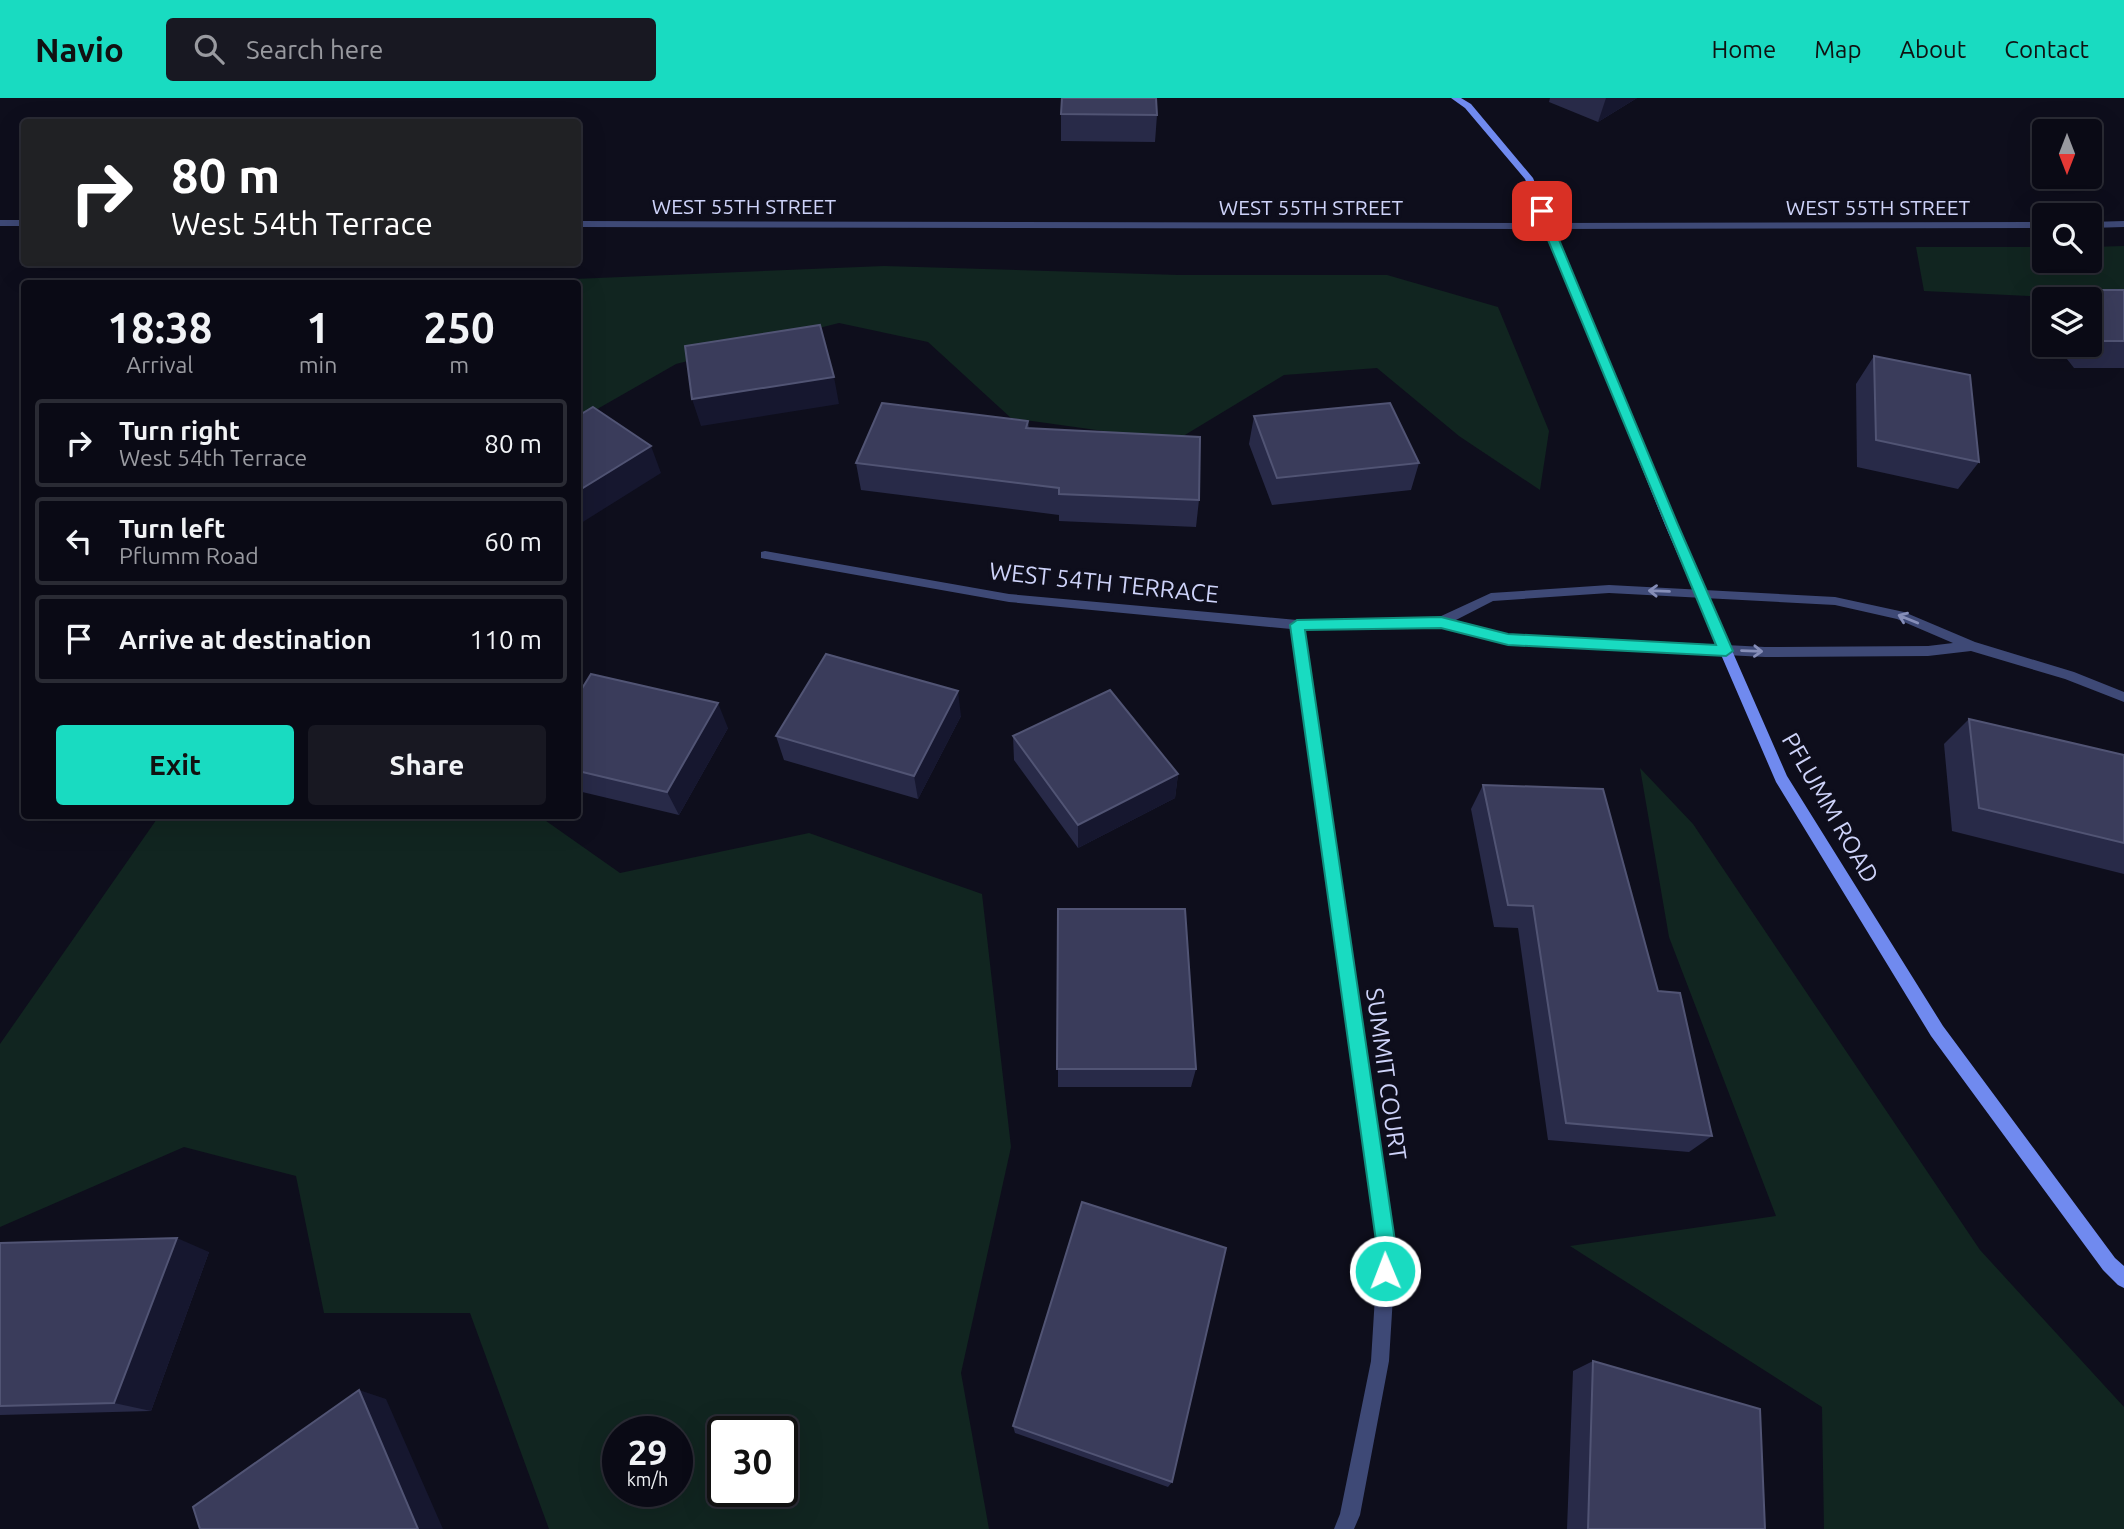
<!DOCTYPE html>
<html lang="en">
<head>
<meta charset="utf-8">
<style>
  :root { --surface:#0a0a15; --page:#181822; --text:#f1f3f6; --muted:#999aa0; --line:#2a2b34; --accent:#19dbc1 }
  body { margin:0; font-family:Ubuntu,sans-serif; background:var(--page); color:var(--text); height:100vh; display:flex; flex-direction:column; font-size:26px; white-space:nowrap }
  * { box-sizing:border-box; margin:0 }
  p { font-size:23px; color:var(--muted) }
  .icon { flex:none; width:38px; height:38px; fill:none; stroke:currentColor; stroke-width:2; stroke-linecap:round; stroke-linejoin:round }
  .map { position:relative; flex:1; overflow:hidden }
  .panel { position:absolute; left:21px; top:182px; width:560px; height:539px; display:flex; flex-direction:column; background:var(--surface); border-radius:7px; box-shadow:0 7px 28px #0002,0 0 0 2px var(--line) }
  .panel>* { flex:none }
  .hud { position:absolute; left:21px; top:21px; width:560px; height:147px; border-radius:7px; box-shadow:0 7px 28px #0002,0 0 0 2px var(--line); background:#202124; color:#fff; overflow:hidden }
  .needle { width:46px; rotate:180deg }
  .controls { position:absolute; left:2032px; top:21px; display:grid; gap:14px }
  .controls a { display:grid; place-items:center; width:70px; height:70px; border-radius:7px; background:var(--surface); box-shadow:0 7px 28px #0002,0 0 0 2px var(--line); font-size:35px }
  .speed { position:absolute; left:602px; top:1318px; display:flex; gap:14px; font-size:35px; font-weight:700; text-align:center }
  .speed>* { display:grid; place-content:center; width:91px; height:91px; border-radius:50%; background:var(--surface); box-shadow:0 7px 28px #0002,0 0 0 2px var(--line); line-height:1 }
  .speed small { font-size:18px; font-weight:400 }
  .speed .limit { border:4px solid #111; border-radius:10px; background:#fff; color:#111 }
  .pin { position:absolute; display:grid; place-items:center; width:60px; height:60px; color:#fff; margin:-30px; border-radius:14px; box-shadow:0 4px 10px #0006 }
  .me { position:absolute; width:77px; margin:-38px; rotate:359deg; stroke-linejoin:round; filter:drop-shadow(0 0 5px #0008) }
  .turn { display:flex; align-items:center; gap:24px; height:147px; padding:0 35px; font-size:32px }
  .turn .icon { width:91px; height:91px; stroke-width:2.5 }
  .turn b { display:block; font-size:49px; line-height:60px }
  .eta { display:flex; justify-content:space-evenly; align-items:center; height:119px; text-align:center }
  .eta b { font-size:42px; font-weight:700; line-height:49px }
  .button { display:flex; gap:14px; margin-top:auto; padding:14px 35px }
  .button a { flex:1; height:80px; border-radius:7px; background:var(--accent); color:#111; font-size:28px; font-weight:700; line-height:80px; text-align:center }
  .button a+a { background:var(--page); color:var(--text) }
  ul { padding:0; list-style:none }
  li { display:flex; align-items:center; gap:21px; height:88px; margin:0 14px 10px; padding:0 21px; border:4px solid var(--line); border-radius:7px }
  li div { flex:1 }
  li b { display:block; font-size:26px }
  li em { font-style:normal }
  header { display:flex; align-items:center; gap:42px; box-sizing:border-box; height:98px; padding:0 35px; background:var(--accent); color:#111 }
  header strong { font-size:33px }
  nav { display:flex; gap:38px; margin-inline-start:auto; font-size:24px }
  .search { width:490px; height:63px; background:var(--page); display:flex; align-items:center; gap:18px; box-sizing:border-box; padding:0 24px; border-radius:7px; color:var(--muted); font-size:26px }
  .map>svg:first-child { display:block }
  .green { fill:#112520; fill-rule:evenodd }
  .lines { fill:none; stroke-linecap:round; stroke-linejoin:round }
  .minor { fill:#3e4976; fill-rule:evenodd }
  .tertiary { fill:#3e4976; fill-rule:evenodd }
  .secondary { fill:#708aef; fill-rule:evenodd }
  .wall { fill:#282a48 }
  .shaded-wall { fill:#16172f }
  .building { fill:#3a3c5b; stroke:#515474; stroke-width:2 }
  .oneway { stroke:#868eb8 }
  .route { fill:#19dbc1; stroke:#108e7d; stroke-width:2 }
  .labels { text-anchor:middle; stroke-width:7; stroke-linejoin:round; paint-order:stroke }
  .far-street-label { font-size:21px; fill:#ced3f9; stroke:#0e0e1c }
  .street-label { font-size:24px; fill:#ced3f9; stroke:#0e0e1c }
</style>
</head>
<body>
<header>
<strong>Navio</strong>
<div class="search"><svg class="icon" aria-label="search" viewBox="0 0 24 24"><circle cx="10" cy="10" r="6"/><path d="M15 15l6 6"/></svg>Search here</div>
<nav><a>Home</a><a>Map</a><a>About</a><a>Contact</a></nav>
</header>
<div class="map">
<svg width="2124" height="1431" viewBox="0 0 2124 1431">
  <rect width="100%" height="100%" fill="#0e0e1c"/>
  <path class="green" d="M2124,148v58l-34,-5 -166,-8 -8,-44h128v14h46v-14z
    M884,168l295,9h208l111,32 51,124 -9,59 -81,-54 -82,-68 -93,7 -109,66 -164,-23 -83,-76 -89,-19 -163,41 -98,56v-136h-9l5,-5z
    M1640,670l53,56 287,426 144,157v122h-300l-2,-122 -252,-161 206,-30 -107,-279z
    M159,718h380l81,57 189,-40 173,61 29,253 -50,226 28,156h-440l-79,-216h-146l-28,-137 -112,-29 -184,80v-183zM618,1334h59v59h-59zM723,1334h59v59h-59z"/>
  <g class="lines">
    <path class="minor" d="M2124,123v6l-34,1v-6z
      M2044,124v6l-497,1 -5,-3 5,-3z
      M765,453l244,43 288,26 142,-3 52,-24 118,-8 226,12 69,15 71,30 99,30 50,20v10l-59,-23 -94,-28 -43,5 -163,1 -257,-13 -67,-17 -137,2 92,619 -7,113 -29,154 -6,14h-20l6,-15 31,-153 7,-113 -87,-619 -282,-27 -248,-44v-6zM1609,495l226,12 62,14 56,24 -25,3 -163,1 -257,-13 -54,-13 39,-20z"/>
    <path class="tertiary" d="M0,122h24v6h-24z
      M578,123l969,2 5,3 -5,3 -969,-2z"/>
    <path class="secondary" d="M1451,0h10l10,6 62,74 144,347 110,251 156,250 172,232 9,8v22l-6,-3 -15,-15 -172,-234 -155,-254 -111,-257 -140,-346 -60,-71z"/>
  </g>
  <path class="wall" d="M1550,0h87l-39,24 -49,-20z
    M1061,16l96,1 -2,27 -94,-1z
    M2055,192h69v78h-50l-18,-23h34v-46h-42z
    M2044,207v24l-9,-12z
    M1874,258l105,106 -21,27 -101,-22 -1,-83z
    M1254,318l165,47 -8,27 -139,15 -23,-61z
    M1028,323l1,8 170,71 -3,27 -137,-6v-6l-198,-25 -5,-27z
    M578,597l150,33 -49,87 -101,-24z
    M961,618l-43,83 -134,-39 -8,-24z
    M1969,621l155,36v119l-172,-43 -8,-87z
    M1013,638l165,38 -3,24 -97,50 -64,-88z
    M1483,687l175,206 54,145 -23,16 -141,-12 -30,-212 -24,-1 -23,-118z
    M1058,811l138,160 -5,18h-133z
    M0,1145l209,9 -58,159 -151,4z
    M1593,1263l172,168h-198l6,-158z
    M1013,1328l159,56 -4,5 -153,-54z"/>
  <path class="shaded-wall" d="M1606,0h31l-39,24z
    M834,279l5,27 -138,22 -9,-27z
    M651,348l10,27 -83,52v-34z
    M578,559l2,11h-2z
    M958,593l3,25 -43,83 -4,-23z
    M718,605l10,25 -49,87 -12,-23z
    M1178,676l-3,24 -97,50v-23z
    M177,1140l32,14 -58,159 -37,-8z
    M359,1292l27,9 57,130h-25z"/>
  <path class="building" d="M1062,0h94l1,17 -96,-1z
    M2055,192h69v51h-27l-7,-9v-33h-27z
    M820,227l14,52 -142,22 -7,-53z
    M1874,258l96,19 9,87 -103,-22z
    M882,305l146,18 -2,7 174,9 -1,63 -140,-6v-6l-203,-25z
    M1390,305l29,60 -142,15 -23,-62z
    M593,309l58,39 -73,45v-75z
    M826,556l132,37 -44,85 -138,-40z
    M591,576l127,29 -51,89 -89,-21v-76z
    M1110,592l68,84 -100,51 -65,-89z
    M1969,621l155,36v88l-145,-35z
    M1483,687l120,4 55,202 22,2 32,143 -146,-13 -33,-217 -25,-1z
    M1058,811h127l11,160h-139z
    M1082,1104l144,46 -54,234 -159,-56z
    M177,1140l-63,165 -114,3v-163z
    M1593,1263l167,48 5,120h-177z
    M359,1292l59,139h-218l-7,-22z"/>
  <defs><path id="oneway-shaft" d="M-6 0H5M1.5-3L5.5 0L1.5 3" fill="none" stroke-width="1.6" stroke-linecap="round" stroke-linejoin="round" transform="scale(1.75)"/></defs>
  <g class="oneway">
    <use href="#oneway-shaft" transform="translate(1659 493) rotate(-178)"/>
    <use href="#oneway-shaft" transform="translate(1908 521) rotate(-158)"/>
    <use href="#oneway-shaft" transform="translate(1752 553) rotate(2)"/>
  </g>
  <path class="route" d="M1542,110l5,3 131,314 55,126 -7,5 -218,-11 -67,-17 -136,2 91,618 -4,30 -7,3 -7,-3 -3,-7 2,-23 -87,-623 7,-5 144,-3 67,17 208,11 -180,-434z"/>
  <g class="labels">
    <g class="far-street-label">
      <text x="744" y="116">WEST 55TH STREET</text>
      <text x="1311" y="117">WEST 55TH STREET</text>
      <text x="1878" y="117">WEST 55TH STREET</text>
    </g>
    <g class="street-label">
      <text transform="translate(1104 485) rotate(6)" y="8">WEST 54TH TERRACE</text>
      <text transform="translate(1830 710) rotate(60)" y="8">PFLUMM ROAD</text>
      <text transform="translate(1386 976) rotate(82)" y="8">SUMMIT COURT</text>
    </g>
  </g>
</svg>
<div class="controls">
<a><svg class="needle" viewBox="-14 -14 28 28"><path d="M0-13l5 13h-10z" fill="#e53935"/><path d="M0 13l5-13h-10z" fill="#999aa0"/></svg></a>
<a><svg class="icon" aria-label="search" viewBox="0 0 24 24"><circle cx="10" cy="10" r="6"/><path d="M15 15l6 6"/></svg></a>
<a><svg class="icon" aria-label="layers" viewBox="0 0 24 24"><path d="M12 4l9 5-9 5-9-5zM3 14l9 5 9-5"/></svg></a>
</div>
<div class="speed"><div>29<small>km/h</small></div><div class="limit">30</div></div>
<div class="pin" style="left:1542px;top:113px;background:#d93025"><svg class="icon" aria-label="arrive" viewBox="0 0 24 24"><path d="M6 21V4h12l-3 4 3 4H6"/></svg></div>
<svg class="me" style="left:1385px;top:1173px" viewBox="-20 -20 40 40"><circle r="17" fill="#19dbc1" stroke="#fff" stroke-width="3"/><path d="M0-11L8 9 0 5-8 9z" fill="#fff"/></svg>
<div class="hud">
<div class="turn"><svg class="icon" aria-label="right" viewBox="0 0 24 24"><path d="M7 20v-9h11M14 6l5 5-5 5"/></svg><div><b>80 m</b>West 54th Terrace</div></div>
</div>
<section class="panel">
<div class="eta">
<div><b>18:38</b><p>Arrival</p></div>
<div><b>1</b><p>min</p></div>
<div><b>250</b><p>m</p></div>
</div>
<ul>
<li><svg class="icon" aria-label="right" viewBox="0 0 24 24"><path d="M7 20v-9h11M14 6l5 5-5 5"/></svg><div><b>Turn right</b><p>West 54th Terrace</p></div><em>80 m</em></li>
<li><svg class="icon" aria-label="left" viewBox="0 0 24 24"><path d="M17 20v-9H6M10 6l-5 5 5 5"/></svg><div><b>Turn left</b><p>Pflumm Road</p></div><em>60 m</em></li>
<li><svg class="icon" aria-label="arrive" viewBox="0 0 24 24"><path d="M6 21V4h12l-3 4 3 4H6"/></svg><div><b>Arrive at destination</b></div><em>110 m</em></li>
</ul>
<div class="button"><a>Exit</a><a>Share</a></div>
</section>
</div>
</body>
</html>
